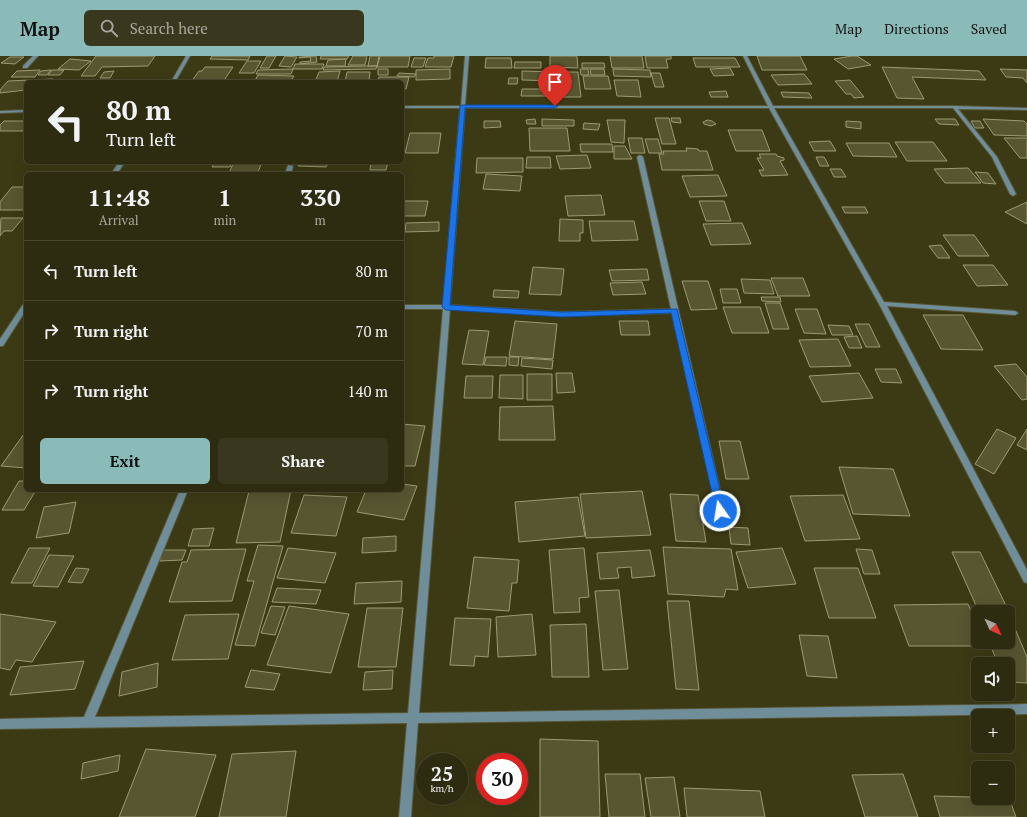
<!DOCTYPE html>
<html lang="en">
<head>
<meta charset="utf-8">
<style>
  :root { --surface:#2d2c10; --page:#39381e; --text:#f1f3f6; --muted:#a7a79f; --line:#484830; --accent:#8bbbb9 }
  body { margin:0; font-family:"PT Serif",serif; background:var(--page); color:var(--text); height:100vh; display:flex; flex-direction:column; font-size:15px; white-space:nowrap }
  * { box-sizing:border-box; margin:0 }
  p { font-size:13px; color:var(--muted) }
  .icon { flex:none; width:22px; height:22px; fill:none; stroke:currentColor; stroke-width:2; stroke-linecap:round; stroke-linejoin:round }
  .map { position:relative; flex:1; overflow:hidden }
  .sheet { position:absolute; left:24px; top:116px; width:380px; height:320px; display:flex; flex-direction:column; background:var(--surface); border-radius:6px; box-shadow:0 4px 16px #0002,0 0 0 1px var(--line) }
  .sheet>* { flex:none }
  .banner { position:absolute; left:24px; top:24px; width:380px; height:84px; border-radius:6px; box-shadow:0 4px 16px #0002,0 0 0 1px var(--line); background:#2d2c10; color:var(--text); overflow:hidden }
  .needle { width:26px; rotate:134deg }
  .buttons { position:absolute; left:971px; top:549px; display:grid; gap:8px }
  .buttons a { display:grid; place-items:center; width:44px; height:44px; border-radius:6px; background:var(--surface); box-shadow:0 4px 16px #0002,0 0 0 1px var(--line); font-size:20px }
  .speed { position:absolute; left:416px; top:697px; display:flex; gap:8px; font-size:20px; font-weight:700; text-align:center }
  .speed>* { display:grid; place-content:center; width:52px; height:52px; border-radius:50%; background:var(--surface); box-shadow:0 4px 16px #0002,0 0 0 1px var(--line); line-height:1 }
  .speed small { font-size:10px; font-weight:400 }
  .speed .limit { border:6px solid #d22; background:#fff; color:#111 }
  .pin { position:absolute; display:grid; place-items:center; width:34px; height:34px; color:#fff; margin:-41px -17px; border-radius:50% 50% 50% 0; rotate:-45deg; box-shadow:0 0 4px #0007 }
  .pin .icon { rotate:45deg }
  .me { position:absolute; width:44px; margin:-22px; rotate:347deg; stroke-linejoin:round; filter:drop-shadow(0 0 3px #0008) }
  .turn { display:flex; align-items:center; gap:14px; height:84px; padding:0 16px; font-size:18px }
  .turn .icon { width:52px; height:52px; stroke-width:2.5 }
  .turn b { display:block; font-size:28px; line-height:34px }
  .eta { display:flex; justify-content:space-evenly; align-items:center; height:68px; text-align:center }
  .eta b { font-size:24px; font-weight:600; line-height:28px }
  .action { display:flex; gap:8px; margin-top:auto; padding:8px 16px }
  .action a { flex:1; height:46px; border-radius:6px; background:var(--accent); color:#111; font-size:16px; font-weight:600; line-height:46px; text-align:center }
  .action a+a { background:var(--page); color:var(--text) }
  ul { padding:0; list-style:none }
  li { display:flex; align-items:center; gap:12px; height:60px; padding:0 16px; border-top:1px solid var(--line) }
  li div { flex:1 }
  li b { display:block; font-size:15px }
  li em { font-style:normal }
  header { display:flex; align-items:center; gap:24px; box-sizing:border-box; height:56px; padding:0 20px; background:var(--accent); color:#111 }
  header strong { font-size:19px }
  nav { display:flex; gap:22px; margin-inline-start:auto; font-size:14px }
  .search { width:280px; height:36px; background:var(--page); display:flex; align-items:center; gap:10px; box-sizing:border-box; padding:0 14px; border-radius:6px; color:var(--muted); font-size:15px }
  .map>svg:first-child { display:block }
  .building { fill:#585531; stroke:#9c9a73 }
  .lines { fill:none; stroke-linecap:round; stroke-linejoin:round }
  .street-casing { stroke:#585634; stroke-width:2 }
  .street { fill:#6f8e9a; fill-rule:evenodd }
  .route { fill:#1a73e8; stroke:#114b97 }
</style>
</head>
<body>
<header>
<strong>Map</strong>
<div class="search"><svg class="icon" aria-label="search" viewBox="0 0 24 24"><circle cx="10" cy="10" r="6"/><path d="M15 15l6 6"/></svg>Search here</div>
<nav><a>Map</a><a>Directions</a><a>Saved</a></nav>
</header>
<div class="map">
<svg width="1027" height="761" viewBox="0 0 1027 761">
  <rect width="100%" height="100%" fill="#3c3a15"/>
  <path class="building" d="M96,0h59l-7,10 -46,1 -7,9h-14z
    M212,0h38l-2,4 -38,-1z
    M267,0h9l-7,12h-9z
    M285,0l12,1 -6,10 -12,-1z
    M316,0l1,6 -17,2v-2l11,-1 -1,-4 -11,1v-1z
    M321,0h28l-2,3h-27z
    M353,0h14l-2,9h-17z
    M370,0h9l-2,10h-9z
    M380,0h30l-2,11h-31z
    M434,0h20l-3,11h-26l3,-9h6z
    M550,0h27l1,12 -28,-1z
    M610,0h32l2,12h-32z
    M645,0h26v3h-5l2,9h-21z
    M757,0h43l7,14h-45z
    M852,0h5l14,9 -23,4 -14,-10z
    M10,1h14l-9,7 -14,-1z
    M414,2h12l-3,9h-12z
    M486,2h25l1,10h-27z
    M693,2h42l5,9h-44z
    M70,3l21,2 -12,9 -21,-1z
    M346,3l-1,7h-19l2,-6z
    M247,5h14l-7,12h-15z
    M515,6h26v6h-27z
    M582,7h22l1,5h-23z
    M295,8h29l-2,5h-29z
    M367,10h10l-1,3 -53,1 1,-3z
    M205,11h28l-10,15h-32l8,-11h3z
    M882,11l97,4 7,9 -74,-3 12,22 -27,-1z
    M730,12l4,7 -20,1 -4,-7z
    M293,13l-2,5h-35l2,-4z
    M378,13h10v6h-10z
    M450,13v10l-34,1v-10z
    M580,13h8l1,6h-8z
    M590,13h14l1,6h-14z
    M613,13l37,1 1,7 -37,-1z
    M1000,13l27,1v13l-4,-5 -17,-1z
    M40,14l-5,7h-24l6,-6z
    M51,14l-4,5h-9l3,-4z
    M52,14h12l-4,5h-12z
    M114,15l-4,7h-10l4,-6z
    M340,15l-3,11h-22l4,-10z
    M522,15l36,1v9l-36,-1z
    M347,16h23l-1,9 -24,1z
    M561,16h17l3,25h-19z
    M399,17l17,1 -2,3 -17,-1z
    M651,17h9l4,14h-9z
    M804,18l8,10 -34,1 -7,-10z
    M258,19l36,1 -4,6h-36z
    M583,20h25l3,13h-26z
    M379,21h30l-3,12 -4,-1v-6h-25z
    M509,22h9l-1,6h-9z
    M53,23l-2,3h-25v8l-26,3v-3l8,-9z
    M614,24h24l3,17 -24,-1z
    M850,24l14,17 -10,1 -3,-4h-5l-11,-13z
    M522,33h35l1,7h-37z
    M726,35l2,6h-17l-2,-5z
    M781,36l28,1 3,5 -29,-1z
    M655,62h14l7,26h-14z
    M671,62h9l1,5 -9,-1z
    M535,63l1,5h-9l-1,-4z
    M542,63l32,1v6h-32z
    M935,63h20l4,6 -20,-1z
    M983,63l41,2 3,3v12l-33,-1z
    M607,64h18l-1,23 -13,-1z
    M708,64l4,1 4,3 -5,2 -7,-2 -1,-2z
    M4,65h22v6l-3,4h-23v-6z
    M484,65h16l1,6 -17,1z
    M846,65l15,1v7l-15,-2z
    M971,65h9l4,7h-9z
    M584,67l16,1 -2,6 -15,-1z
    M529,72h38l3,23h-40z
    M728,74h34l8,21h-34z
    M410,77h31l-3,20h-33z
    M628,82h14l3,15h-14z
    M1004,82h23v20h-7z
    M645,83h13l4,14h-13z
    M830,85l6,10h-22l-5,-9z
    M895,86h38l14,19h-40z
    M846,87h43l8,14 -44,-1z
    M580,88h32l1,8h-32z
    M614,90h11l7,13h-18z
    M686,92l12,1 1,2h8l6,19h-51l-3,-16h5l-1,-3h24z
    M759,98h17l1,2 7,2v2l-4,1 8,14 -26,1 -3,-6h5l-7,-12h4z
    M587,99l4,13 -31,1 -4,-13z
    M527,101h23l1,11h-25z
    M816,101h8l5,9h-9z
    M477,102h46v14l-47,1z
    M215,106h18l-3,5h-18z
    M234,106h28l-4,10 -29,1z
    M300,106h29l-3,5 -28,-1z
    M371,106h17l-2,8h-16z
    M968,112l13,15h-36l-11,-14z
    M830,113h11l5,8h-12z
    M975,116l13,1 8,11 -13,-1z
    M486,118l36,2 -2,15 -37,-2z
    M718,119l9,21 -37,1 -8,-21z
    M12,131h14v23h-26v-8z
    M601,139l4,20 -37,1 -3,-20z
    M404,145h24l-3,15h-23z
    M699,145h25l7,20h-25z
    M1027,146v22l-22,-12z
    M842,151h23l3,6h-23z
    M1,162h22l-11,13h-8l-4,5z
    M560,163l23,1v13h-3v8h-21z
    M589,165h45l4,19 -46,1z
    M439,166v9l-34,1 1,-9z
    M742,167l9,21 -40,1 -8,-21z
    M943,179h31l15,21h-31z
    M941,189l9,13h-12l-9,-12z
    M963,209h30l15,20 -31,1z
    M533,211l31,2 -3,26 -32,-1z
    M647,213l2,11 -37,1 -3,-11z
    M771,222h32l7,18h-32z
    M741,223l29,1 4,14 -30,-1z
    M682,225h26l9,28 -26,1z
    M642,226l4,12 -33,1 -3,-12z
    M720,233h17l4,14h-18z
    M494,234l25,1 -1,7 -25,-1z
    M761,241h19l1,5 -19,-1z
    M765,247h15l9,26h-16z
    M723,251h37l9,26h-37z
    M795,253h22l9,25 -22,-1z
    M923,259h40l20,35 -42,-1z
    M515,265l42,3 -4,35 -44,-3z
    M619,265h29l2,14h-29z
    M855,268h14l11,23h-14z
    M828,269l21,1 4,9h-21z
    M469,274l20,1 -6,34 -21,-1z
    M857,280l5,12h-13l-5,-11z
    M838,283l13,27 -41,1 -11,-27z
    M486,301h21l-1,9 -22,-1z
    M509,301h10l-1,9 -9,-1z
    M522,302l31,2 -1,9 -31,-3z
    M1016,308l11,13v22l-5,1 -28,-34z
    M875,313h21l6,14 -21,-1z
    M556,317h16l3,19 -18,1z
    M859,317l14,25 -51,4 -13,-26z
    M527,318h25v26h-25z
    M500,319h23v24l-24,-1z
    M466,320h27l-1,22h-28z
    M553,350l2,34h-56l1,-33z
    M402,368l23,2 -10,40h-13z
    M997,373l19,9 -22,36 -19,-10z
    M1027,373v21l-10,-5z
    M26,375v37l-25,-2z
    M719,385h21l9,38h-23z
    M839,411l54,2 17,47 -57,-2z
    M19,425h7v9h10l-12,20h-22z
    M402,428l15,2 -13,34 -47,-8 9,-22h36z
    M291,434l-11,52 -44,1 13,-52z
    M642,435l9,44 -65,3 -6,-44z
    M670,438l28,1 8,47 -30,-1z
    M304,439l43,2 -11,39 -45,-3z
    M843,439l17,44 -55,2 -15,-45z
    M578,441l7,39 -66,6 -4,-40z
    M76,446l-7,31 -33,5 8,-31z
    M729,471l19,1 2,17 -19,-1z
    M214,472l-5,18h-21l5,-17z
    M396,480v15l-34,2 1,-15z
    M258,489l25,1 -28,100 -20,-1 19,-64h-7z
    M663,491l68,2 7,41 -12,-1 -2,8 -56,-3z
    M29,492h21l-18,35h-21z
    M288,492l48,5 -11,30 -48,-5z
    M584,492l5,49 -10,1 1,14 -26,1 -5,-63z
    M782,492l14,36 -48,4 -12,-36z
    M246,493l-14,52 -63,1 13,-40h5l4,-12z
    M856,493l16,1 8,24h-16z
    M163,494h23l-4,10 -22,1z
    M650,494l5,26 -23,2 -1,-11 -14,1 2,10 -19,1 -3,-26z
    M952,496h28l29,60h-30z
    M49,499l25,1 -16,31 -25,-1z
    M474,501l45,3 -2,23h-5l-3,28 -42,-3z
    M76,512l13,1 -7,14 -14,-1z
    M814,512h44l18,50h-47z
    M402,525l-1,21 -47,2 2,-21z
    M277,532l44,2 -5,14 -44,-2z
    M619,534l9,79 -25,1 -8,-79z
    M667,545h22l10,89 -23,-1z
    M968,548l10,21v17h8l1,4h-78l-15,-41z
    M271,550l14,1 -10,28 -14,-2z
    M289,550l60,8 -18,59 -64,-8z
    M367,552h36l-7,59h-38z
    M0,558l56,8 -24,40 -16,-2 -6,10 -10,-2z
    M239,558l-11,45 -56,1 13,-45z
    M532,558l4,41 -38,2 -2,-40z
    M455,562l36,1 -3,38 -13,-1 -1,10 -24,-1z
    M586,568l3,53h-37l-2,-52z
    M1008,568h5l14,33v26l-19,-1v-18h-10l-9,-22h19z
    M799,579l29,1 9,42 -30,-2z
    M84,605l-9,28 -65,6 10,-28z
    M158,607l-1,24 -38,9 3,-24z
    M251,614l29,4 -6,16 -29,-3z
    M393,614l-1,19 -29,1 2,-18z
    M540,683l58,2 2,76h-60z
    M146,693l70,6 -21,62h-76z
    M296,695l-10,66h-67l13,-63z
    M120,699l-2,16 -37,8 2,-16z
    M605,718h35l5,43h-36z
    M903,718l15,43h-53l-13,-42z
    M674,721l6,40h-29l-6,-39z
    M684,732l76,3 5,26h-78z
    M934,740l75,2 7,19h-76z"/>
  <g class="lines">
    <defs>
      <path id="street" d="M33,0h5l-11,12h-4v-2z
        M186,0h4l-15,26h-4z
        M465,0h4l-4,50h303l-25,-50h4l26,50h181l73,2v2l-69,-1 39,48 19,37 -3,2 -3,-2 -18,-37 -39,-49h-179l110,194 131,9 3,2 -3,2 -128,-9 140,264v13l-3,-1 -145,-278 -110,-196h-304l-15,197 112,7 109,-3 -34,-152 3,-2 3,2 82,354 -1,2 -3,2 -3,-2 -1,-2 -45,-198 -110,3 -112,-7 -31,404 608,-9v10l-609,9 -7,94h-12l8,-94 -407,6v-10l84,-2 96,-227h8l-93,227 313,-4 35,-404h-41v-4h41l17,-197h-58v-2h59z
        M26,54v2l-26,1v-2z
        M119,106h6l-8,12h-6z
        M288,109l5,1 -2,8h-6z
        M24,247h2v7l-23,36h-3v-7z"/>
    </defs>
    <use href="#street" class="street-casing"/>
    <use href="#street" class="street"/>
  </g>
  <path class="route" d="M462,49h93l3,1 -3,2h-90l-15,197 112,7 115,-3 48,202 -1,3h-7l-1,-3 -45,-198 -109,4 -116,-7 -4,-3 18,-201z"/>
</svg>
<div class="buttons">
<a><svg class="needle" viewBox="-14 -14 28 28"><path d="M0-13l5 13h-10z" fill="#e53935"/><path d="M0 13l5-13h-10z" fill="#a7a79f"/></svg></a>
<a><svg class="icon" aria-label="sound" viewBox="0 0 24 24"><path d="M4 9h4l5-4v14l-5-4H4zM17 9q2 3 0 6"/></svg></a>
<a>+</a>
<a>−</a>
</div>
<div class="speed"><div>25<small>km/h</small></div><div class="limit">30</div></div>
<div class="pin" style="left:555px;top:50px;background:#d93025"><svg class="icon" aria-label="arrive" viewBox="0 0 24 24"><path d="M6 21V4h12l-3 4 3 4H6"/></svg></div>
<svg class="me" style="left:720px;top:455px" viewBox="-20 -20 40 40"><circle r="17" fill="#1a73e8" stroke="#fff" stroke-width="3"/><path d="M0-11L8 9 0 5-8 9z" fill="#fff"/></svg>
<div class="banner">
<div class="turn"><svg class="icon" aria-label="left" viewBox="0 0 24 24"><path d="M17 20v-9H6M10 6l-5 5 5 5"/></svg><div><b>80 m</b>Turn left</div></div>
</div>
<section class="sheet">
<div class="eta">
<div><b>11:48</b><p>Arrival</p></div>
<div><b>1</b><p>min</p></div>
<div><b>330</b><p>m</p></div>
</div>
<ul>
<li><svg class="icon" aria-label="left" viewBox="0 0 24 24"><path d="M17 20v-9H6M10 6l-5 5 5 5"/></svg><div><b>Turn left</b></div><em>80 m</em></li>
<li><svg class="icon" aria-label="right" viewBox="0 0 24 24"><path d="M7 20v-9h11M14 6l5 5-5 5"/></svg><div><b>Turn right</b></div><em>70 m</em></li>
<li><svg class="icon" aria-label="right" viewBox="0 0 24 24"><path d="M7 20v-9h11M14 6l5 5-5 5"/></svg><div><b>Turn right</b></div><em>140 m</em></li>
</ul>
<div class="action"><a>Exit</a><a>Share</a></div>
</section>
</div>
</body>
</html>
